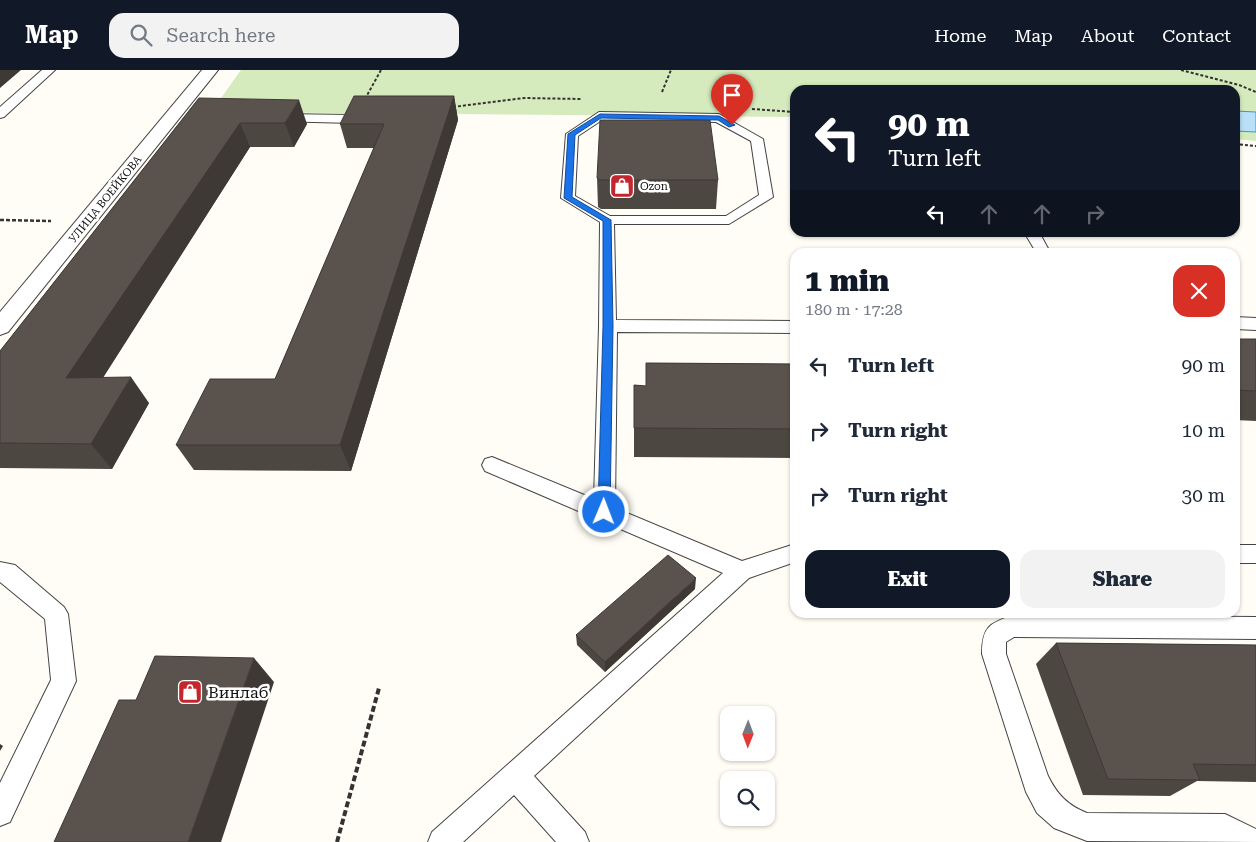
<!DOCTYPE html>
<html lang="en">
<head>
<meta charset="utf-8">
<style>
  :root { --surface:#fff; --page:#f2f2f3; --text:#1f2937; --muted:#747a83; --accent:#111827 }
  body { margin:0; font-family:"Roboto Serif",serif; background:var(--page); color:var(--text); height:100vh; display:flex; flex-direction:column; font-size:19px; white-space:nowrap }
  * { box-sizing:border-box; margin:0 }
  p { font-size:16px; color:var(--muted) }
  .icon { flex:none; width:28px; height:28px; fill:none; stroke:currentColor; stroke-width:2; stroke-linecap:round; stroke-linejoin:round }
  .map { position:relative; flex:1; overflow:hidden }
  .side { position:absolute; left:790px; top:178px; width:450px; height:370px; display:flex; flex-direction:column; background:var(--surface); border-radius:15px; box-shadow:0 1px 4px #0004 }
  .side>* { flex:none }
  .banner { position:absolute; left:790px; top:15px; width:450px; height:152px; border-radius:15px; box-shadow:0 1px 4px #0004; background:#111827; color:#fff; overflow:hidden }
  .needle { width:32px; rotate:181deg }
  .fabs { position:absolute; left:720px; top:636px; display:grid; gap:10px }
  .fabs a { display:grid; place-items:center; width:55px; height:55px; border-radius:10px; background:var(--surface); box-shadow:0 1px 4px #0004; font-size:25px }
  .pin { position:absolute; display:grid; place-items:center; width:42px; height:42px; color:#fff; margin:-51px -21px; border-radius:50% 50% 50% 0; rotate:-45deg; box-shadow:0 0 5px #0007 }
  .pin .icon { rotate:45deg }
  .me { position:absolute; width:55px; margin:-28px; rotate:1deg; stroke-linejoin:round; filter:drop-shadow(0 0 4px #0008) }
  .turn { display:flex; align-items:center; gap:18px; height:105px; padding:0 15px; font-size:22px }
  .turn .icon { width:65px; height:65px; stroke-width:2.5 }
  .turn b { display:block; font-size:35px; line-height:42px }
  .lanes { display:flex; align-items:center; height:48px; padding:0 15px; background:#0003; justify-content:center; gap:25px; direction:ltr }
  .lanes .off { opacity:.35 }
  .round { display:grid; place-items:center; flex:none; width:52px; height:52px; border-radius:15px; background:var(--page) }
  .headline { display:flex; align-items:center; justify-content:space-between; height:85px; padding:0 15px }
  h1 { font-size:30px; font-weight:800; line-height:38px; color:var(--accent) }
  .button { display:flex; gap:10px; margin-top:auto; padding:10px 15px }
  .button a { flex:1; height:58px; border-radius:15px; background:var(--accent); color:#fff; font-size:20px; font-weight:800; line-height:58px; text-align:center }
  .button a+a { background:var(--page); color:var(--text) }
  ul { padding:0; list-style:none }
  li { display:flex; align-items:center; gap:15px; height:65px; padding:0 15px }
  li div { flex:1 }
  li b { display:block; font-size:19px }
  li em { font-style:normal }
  header { display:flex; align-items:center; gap:30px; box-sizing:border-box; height:70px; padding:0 25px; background:var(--accent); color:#fff }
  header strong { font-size:24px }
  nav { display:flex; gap:28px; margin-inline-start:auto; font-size:18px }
  .search { width:350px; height:45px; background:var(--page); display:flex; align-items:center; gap:12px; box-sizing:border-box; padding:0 18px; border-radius:15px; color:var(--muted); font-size:19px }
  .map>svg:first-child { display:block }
  .green { fill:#d5ebbd }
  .water { fill:#b9e0f7; stroke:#3f96cf }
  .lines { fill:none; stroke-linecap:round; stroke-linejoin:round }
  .service-casing { stroke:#444; stroke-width:2 }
  .minor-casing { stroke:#444; stroke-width:2 }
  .path-far2 { stroke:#333; stroke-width:2; stroke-dasharray:3 2; stroke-linecap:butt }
  .path-far1 { stroke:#333; stroke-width:2.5; stroke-dasharray:4 2; stroke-linecap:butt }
  .path { stroke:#333; stroke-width:4; stroke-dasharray:6 3; stroke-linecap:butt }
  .service { fill:#fff; fill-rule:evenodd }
  .minor { fill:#fff; fill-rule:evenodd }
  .wall { fill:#4d4742 }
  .shaded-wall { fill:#3f3936 }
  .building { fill:#5a524d; stroke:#3f3936 }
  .route { fill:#1a73e8; stroke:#114b97 }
  .labels { text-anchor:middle; stroke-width:5; stroke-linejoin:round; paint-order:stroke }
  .far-poi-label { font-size:11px; fill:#111; stroke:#fff; text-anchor:start }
  .far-street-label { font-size:11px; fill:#111; stroke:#fff }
  .near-poi-label { font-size:16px; fill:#111; stroke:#fff; text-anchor:start }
</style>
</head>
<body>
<header>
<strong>Map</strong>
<div class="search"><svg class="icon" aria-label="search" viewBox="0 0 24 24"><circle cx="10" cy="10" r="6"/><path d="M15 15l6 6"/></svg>Search here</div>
<nav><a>Home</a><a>Map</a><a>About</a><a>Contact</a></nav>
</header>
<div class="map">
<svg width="1256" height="772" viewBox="0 0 1256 772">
  <rect width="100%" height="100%" fill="#fffdf5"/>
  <path class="green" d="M241,0h1015v71l-21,-2v-49h-440v27l-584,-5z"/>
  <path class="water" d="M1235,41l21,1v20l-21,-1z"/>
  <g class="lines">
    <defs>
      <path id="service" d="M42,0h13l-51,47 -4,1v-11z
        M599,42l120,2 44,25 10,58 -44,27h-115l2,96 179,1v12l-178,-1 -2,176 127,53 53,-17v18l-46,16 -215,198 51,56 4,10h-33l-42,-47 -51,47h-35l4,-10 291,-259 -238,-102 -3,-6 3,-6 7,-2 102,42 5,-173 1,-104 -39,-24 5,-64zM602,50l114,2 35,19 8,54 -33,21h-116l-35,-20 3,-60z
        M278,44l75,1 6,4 -6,4 -79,-2 -2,-3z
        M1024,162h15l11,20h-14z
        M1235,247l21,1v12l-21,-1z
        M1235,475h21v18h-21z
        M0,492l15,3 49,42 4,7 8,67 -66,141 -10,4v-43l51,-103 -6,-61 -45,-37z
        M1014,545l242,2v22l-242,-2 -8,5v12l42,122c9,18 19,29 39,37l138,1 31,15v13l-169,-1 -33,-13 -17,-15 -11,-21 -44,-138c0,-27 7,-31 32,-39z"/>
      <path id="minor" d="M202,0h16l-210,262 -8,3v-23z"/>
    </defs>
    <use href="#service" class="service-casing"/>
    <use href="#minor" class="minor-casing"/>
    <path class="path-far2" d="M1181,0l58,15 17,7
      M662,22l9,-22
      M365,29l16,-29
      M453,37l71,-9 57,1
      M752,39l43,3
      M1235,74l21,2"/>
    <path class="path-far1" d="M0,150l51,1"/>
    <path class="path" d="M337,772l42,-154"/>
    <use href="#service" class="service"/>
    <use href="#minor" class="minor"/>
  </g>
  <path class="wall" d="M454,26l4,24 -107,351 -157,-1 -18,-25 99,-66 99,-231h-27l-7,-24z
    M199,28l108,26 -13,23h-44l-147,230 46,26 -37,66 -112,-1v-117z
    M597,108l121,2 -2,29h-115l-3,-2z
    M1235,269h21v82l-21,-1z
    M646,293l149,1v94l-161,-1v-72l12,1z
    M695,519l-90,83 -28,-27 -1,-10z
    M1056,573l200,2v137l-59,-1 -27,15 -87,-1 -47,-131z"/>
  <path class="shaded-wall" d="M0,0h21l-21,18z
    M454,26l4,24 -107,351 -11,-26z
    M299,30l8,24 -13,23 -9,-24z
    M240,53l10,24 -163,256 -21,-25z
    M131,307l18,26 -37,66 -21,-25z
    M696,508l-1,11 -90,83v-10z
    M254,588l20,24 -53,160h-33z
    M0,674l3,2 -3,5z"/>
  <path class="building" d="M354,26h100l-114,349h-164l34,-66h65l109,-255h-44z
    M199,28l100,2 -14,23h-45l-174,255 65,-1 -40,67 -91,-1v-92z
    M600,50h110l8,60h-118l-3,-2z
    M1235,269h21v52l-21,-1z
    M646,293l149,1v65l-161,-1v-43l12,1z
    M668,485l28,23 -91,84 -29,-27z
    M1056,573l200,2v120l-63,-1 7,16 -92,-1z
    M155,586l99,2 -66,184h-134l65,-142h17z"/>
  <path class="route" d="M600,44l119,2 16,9 -6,2 -11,-7 -117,-2 -26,17 -3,62 39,23 2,106 -3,186 -6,5 -6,-5 5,-186v-105l-39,-23 4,-64z"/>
  <defs>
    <symbol id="shop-square" viewBox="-11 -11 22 22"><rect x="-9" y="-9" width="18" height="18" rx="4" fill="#c4262e" stroke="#fff"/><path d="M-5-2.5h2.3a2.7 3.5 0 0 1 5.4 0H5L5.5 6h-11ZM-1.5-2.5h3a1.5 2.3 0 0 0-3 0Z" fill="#fff"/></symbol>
  </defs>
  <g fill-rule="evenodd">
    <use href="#shop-square" x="608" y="102" width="28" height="28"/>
    <use href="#shop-square" x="176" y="608" width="28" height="28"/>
  </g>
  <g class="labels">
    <g class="far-poi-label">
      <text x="640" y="120">Ozon</text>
    </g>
    <g class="far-street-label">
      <text transform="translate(105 129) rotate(-51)" y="4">УЛИЦА ВОЕЙКОВА</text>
    </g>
    <g class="near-poi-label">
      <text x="208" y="628">Винлаб</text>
    </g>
  </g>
</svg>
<div class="fabs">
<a><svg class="needle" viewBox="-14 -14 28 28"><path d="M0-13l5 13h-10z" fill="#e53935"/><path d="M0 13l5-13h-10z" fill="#747a83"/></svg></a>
<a><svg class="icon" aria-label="search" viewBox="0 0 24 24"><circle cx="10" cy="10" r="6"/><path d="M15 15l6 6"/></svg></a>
</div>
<div class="pin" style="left:732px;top:55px;background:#d93025"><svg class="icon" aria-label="arrive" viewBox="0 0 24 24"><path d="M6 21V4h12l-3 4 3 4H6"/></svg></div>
<svg class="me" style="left:604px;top:442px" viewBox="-20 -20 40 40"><circle r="17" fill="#1a73e8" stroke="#fff" stroke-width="3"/><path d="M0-11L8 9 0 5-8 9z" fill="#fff"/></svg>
<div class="banner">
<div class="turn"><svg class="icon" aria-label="left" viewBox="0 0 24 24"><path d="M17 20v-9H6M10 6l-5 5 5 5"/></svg><div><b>90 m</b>Turn left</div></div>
<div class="lanes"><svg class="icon" aria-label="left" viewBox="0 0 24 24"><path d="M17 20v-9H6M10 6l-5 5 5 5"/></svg><svg class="icon off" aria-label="ahead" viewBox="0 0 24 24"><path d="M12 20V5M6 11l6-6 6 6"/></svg><svg class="icon off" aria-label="ahead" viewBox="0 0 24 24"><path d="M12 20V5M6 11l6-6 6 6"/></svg><svg class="icon off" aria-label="right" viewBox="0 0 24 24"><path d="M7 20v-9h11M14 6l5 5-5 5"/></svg></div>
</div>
<section class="side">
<div class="headline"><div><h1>1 min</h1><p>180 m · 17:28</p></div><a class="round" style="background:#d93025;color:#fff"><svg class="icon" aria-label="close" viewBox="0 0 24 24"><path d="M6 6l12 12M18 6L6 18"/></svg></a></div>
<ul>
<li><svg class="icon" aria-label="left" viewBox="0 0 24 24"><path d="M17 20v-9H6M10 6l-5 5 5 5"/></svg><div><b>Turn left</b></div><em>90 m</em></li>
<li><svg class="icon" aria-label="right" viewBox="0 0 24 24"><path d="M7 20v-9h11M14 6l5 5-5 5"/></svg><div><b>Turn right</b></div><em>10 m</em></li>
<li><svg class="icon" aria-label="right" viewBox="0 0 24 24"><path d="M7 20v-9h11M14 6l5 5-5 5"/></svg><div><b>Turn right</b></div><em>30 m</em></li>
</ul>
<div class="button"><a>Exit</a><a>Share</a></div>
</section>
</div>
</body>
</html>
